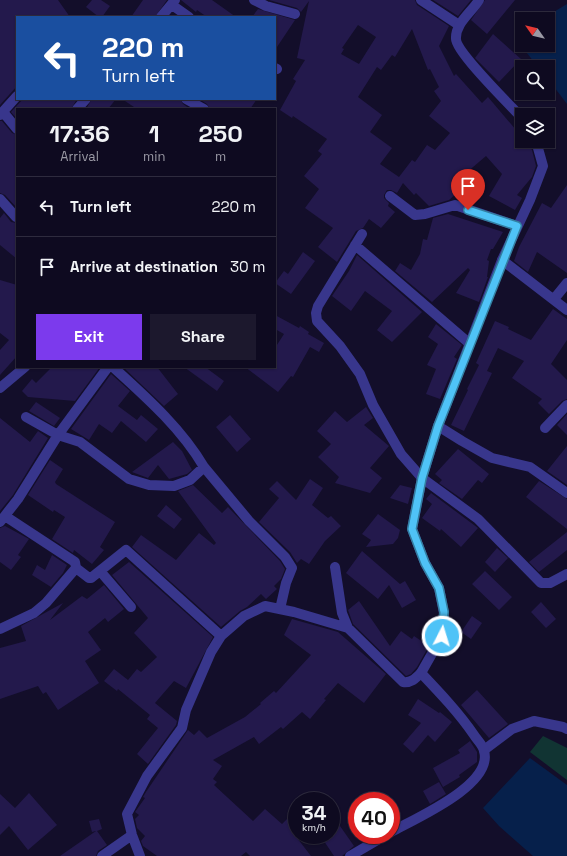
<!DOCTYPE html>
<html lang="en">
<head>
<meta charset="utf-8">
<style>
  :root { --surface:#0e0a20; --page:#1c182d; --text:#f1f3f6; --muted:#9b9aa5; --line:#2e2b3e; --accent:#7c3aed }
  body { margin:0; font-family:"Space Grotesk",sans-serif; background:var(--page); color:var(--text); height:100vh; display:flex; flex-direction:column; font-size:15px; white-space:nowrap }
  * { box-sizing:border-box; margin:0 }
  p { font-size:13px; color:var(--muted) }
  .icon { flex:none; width:22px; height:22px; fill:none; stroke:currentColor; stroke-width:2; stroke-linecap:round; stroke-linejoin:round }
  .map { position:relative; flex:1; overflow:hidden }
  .side { position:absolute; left:16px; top:108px; width:260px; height:260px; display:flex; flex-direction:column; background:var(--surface); border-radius:0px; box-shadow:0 1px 3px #0004,0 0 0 1px var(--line) }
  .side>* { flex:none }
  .top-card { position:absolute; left:16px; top:16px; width:260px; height:84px; border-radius:0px; box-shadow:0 1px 3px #0004,0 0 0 1px var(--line); background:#1a4fa0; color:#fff; overflow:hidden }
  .needle { width:26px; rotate:304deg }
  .fabs { position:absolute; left:515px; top:12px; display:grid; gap:8px }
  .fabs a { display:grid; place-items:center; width:40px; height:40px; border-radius:0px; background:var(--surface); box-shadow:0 1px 3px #0004,0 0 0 1px var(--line); font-size:20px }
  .speed { position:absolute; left:288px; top:792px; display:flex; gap:8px; font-size:20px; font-weight:700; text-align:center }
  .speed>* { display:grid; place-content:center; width:52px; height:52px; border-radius:50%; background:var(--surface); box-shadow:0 1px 3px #0004,0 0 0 1px var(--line); line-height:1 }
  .speed small { font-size:10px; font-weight:400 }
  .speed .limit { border:6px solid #d22; background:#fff; color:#111 }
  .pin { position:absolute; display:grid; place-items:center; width:34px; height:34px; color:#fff; margin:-41px -17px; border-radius:50% 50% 50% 0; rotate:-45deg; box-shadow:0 0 4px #0007 }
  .pin .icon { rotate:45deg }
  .me { position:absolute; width:44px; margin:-22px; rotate:5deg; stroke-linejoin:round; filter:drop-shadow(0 0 3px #0008) }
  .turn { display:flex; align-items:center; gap:14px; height:84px; padding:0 20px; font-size:18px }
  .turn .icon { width:52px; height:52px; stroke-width:2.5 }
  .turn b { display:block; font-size:28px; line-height:34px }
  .eta { display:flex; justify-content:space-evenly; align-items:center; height:68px; text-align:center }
  .eta b { font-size:24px; font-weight:600; line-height:28px }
  .button { display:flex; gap:8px; margin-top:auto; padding:8px 20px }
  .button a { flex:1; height:46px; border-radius:0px; background:var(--accent); color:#fff; font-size:16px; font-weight:600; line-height:46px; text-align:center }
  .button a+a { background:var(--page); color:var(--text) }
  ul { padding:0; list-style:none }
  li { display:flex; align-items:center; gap:12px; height:60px; padding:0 20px; border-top:1px solid var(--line) }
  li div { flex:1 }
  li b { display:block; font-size:15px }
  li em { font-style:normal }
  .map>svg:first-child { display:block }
  .green { fill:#113433 }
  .water { fill:#06204b }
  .building { fill:#23194c; fill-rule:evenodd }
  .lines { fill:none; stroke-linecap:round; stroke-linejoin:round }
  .minor { stroke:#38368c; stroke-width:10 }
  .tertiary { stroke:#38368c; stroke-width:10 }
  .route-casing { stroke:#337fa1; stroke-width:10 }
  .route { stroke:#4fc3f7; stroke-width:7 }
</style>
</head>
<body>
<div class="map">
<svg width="567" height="856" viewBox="0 0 567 856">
  <rect width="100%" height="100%" fill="#130e2a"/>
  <path class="green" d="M543,736l24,12v32l-37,-28z"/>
  <path class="water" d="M567,4v100l-19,-25v-12h-10l-19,-24 3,-3v5h26v-26h-2l11,-9z
    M530,758l37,27v71h-34l-34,-30 -16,-18z"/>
  <path class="building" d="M0,0h58l12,17h-53v69l-17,19z
    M92,0h9l9,6 -8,11h-3l-13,-10z
    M143,0h24l-12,17h-24z
    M181,0h31l24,17h-29l-10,-7 -1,2z
    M269,0h146l2,5 32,21 -10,20 15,30 2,-2 26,29 6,-6 34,40v4h4l6,9 4,16 -4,11 -15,18 5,3 -7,12 -26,-14 13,-22 -16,-18 -27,23 6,7 -16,14 -20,6 -13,-13 -2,2 -11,-12 -6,10 -6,-3h-4l-3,5v3l5,5 -1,3 7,6 -14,16 -12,-9 -6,9 -7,3 -19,31 -19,-15 15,-19 -28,-20 14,-19 -15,-13 18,-22 -4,-3 9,-12 -34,-23 -1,2 -12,-8 16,-29 -3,-2 12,-19 -8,-2 12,-57 -8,11 -4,-4zM358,25l18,12 -17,27 -18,-10 3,-5 -2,-1zM412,29l16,41 2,-1 9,18 -5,4 7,10 -12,15 21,17 -15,17 -8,-5 -12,17 -3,-2 -13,17 -19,-13 12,-16 -22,-16 12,-17 -24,-18 19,-30 4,3 11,-15 3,2z
    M433,0h38l-13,16z
    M485,0h30l-28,34 -16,-14z
    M258,9l37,11 -20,30v-33h-23z
    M493,34l28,25 -22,23 -24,-24z
    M23,99h54l-6,10h-54v10l-6,-7z
    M92,99h24l-8,10h-22z
    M122,99h58l3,5 7,5h-53z
    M199,99h58l-7,10h-40l-3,-5z
    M0,121h2l10,12 5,2v73l-12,-13 -5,-2z
    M567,185v88l-30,-21 -9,20 -14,-11 5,-14 23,-44 9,5z
    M4,213l7,9 6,1v36l-17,-14v-27z
    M448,214l55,18 -10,17h-2l-4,11 2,1 -2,16h1l-9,25 -23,-9 14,-23 -2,-2 -36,34 -37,-31 5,-8 11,7 9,-16 3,-15 4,1 6,-22z
    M303,252l12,9 -24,33 -16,-11 9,-12 4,3z
    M357,255l65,57 -30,30 -15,-12 15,-19 -27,-20 -14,20 -19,-15 17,-25z
    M0,280l17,5v71l-17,19v-25l9,-10 -9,-7z
    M553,309l14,10v21l-16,24 16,16v19l-5,2 -13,13 -11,-11 4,-4 -30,-21 12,-17 -26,-13 -11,23 5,2 -28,58 -13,-6 17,-35 -1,-1 12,-24 -3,-2 19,-42 14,6 -1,2 23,11z
    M275,315l24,13 1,-2 9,6 -1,2 16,9 -5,9 -9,-5 -17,30 -2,-1 -13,16 -33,-25h30v-19l9,-14 -9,-5z
    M436,324l26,21 -8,12 3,2 -17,40 -14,-5 10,-25 -9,-4 11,-21 -10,-7z
    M52,367h48l-25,34 -47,-4 -6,-6 10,-12 4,4z
    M123,367h34l21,27 -14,12z
    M184,367h21l19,14 -7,10z
    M111,374l19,17 -12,15 19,14 4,-5 17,14 -12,13 -25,-21 -9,12 -13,-9 -10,16 -18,-11z
    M36,402l24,16 -6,8 -25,-15z
    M366,407l7,11 -9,7 25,21 -19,22 12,10 -12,15 -35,-10 4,-6 -21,-20 13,-13 -14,-13 18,-20 12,11z
    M567,414v21l-10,-10z
    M230,415l21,24 -14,13 -21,-25z
    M0,418l30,24 8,-11 10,7 -35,57 -13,16z
    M173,442l9,9 10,19 -5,4 -18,5 -11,-14 -10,13 -16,-6z
    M567,446v39l-20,-14z
    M458,449l31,25 -7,9 -4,-3 -16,19 -23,-16 3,-3 -7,-6z
    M50,460l13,9 -8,13 1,2 59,38 -15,25 4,3 -12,14 -18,-14 -1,3 -21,-14 13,-22 -11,-7 -1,2 -25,-17z
    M310,479l13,9 -11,17 16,13 3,-2 10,10 -16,15 -16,23 -8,-5 -4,4 -7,-11 -31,-30 20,-24 -10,-9 8,-8 19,19z
    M539,481l28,18v30l-41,-32z
    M193,485l29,28 6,-6 52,54 5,8 -4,10 -7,7 3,3 -11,10 -5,-5 -14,13 -7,4 -19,16 -89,-80 9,-12 35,25 23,-27 15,12 2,-2 -38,-52z
    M400,485l12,3 -4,16 -18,-6z
    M431,493l47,35 -17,19 -20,-18 -1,2 -18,-13 10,-14 -6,-5z
    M166,505l16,14 -8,10 -17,-13z
    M378,514l22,16 -2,8 -5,6 -27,3 5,-7 -9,-6z
    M5,526l24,13 -11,16 3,2 -10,13 -11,-8v-34z
    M567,532v18l-28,22 -10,-10z
    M497,548l11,10 -13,14 -10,-10z
    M362,551l38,33 5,-3 11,19 -14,8 -13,-23 -11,14 -32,-26z
    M52,555l15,10 -4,8 -12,14 -19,-12 5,-10 8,5z
    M129,562l84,75 -27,51 -12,-7 -19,22 22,18 -1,4 -28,39 -11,-10 21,-26 -11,-9 3,-4 -32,-26 -1,2 -13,-10 10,-12 14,11 9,-11 4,3 16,-15 -23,-24 14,-15 -36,-43z
    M485,571l27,26 -13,13 -27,-26z
    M104,585l20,24 -16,13 -3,-4 -17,14 13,18 -16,11 14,22 -41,27 -12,-18 -3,2 -5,-8 -38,13v-51l26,-7 -5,-15 42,-23 -13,17 32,-24 5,3z
    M359,601l31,45 11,-15 11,8 2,-3 15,10 -12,21 -6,7 -5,2 -53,-52 -5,-14z
    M541,602l15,17 -10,9 -15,-16z
    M472,616l10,7 -11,16 -10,-7z
    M292,619l46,13 48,42 -22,29 -26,-20 -14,16 2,1 -16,19 -8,-7 -19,17 -2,-2 -22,17 -5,-7 -41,23 9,6 -9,13 4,3 -3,3 39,36 12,-12 17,15 15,-15v22l-3,3 17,22h-61l-4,-4 -5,4h-84l-14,-10 -2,-5 4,-5 -8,-8 -2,-9 4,-4 -4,-3 10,-14 -2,-1 3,-5 42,-62 6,5 5,-5 8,8 38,-21 16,-13 -1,-1 14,-12 2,2 35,-38 -27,-20z
    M477,690l31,34 -19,14 -28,-33z
    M418,699l21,14 1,-1 12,10 -17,20 -7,-7 -15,18 -10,-9 18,-21 -13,-8z
    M470,741l7,11v10l-18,13 1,2 -17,10 -10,-19 27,-15 -2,-3z
    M439,782l7,12 -16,10 -7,-13z
    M29,793l28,32 -29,25 -19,-24 -9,9v-41l15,14z
    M99,819l3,10 -5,2 10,14 -9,6 -2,5h-36l36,-25 -4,1 -3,-11z
    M340,826l14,20 -12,10h-8l-14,-21h11v-3z"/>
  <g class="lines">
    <path class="minor" d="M254,0l12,6 29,8
      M421,0l38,25
      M172,5l17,12
      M161,17l14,-17
      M275,68l2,1
      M186,99l18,10
      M77,109l9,-10
      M3,112l14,17
      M0,115l17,-19
      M390,196l25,19 10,-1 30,-9 62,21
      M0,199l16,18
      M362,234l-44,72 -2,7 1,8 23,25 20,28 13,31 28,49 21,24 56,41 63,64h9l17,-9
      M355,245l115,99
      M502,260l65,50
      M554,299l13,-16
      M113,367c33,30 68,61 91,100
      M0,388l25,-21
      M26,417l32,18 22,7 49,37 20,6 25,1 16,-6 14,-13 45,54 36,36 7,11 -6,15 -6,26
      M438,426l24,15 30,17 38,9 37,26
      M545,428l22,-23
      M5,516l70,46 1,6
      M0,522l18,-23 40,-64 50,-68
      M335,567l7,46 6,15
      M76,568l13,10h2l35,-28 95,86
      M100,571l31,36
      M0,629l34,-16 12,-10 30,-35
      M484,750l28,-21 22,-8 29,6 4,2
      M102,856l30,-21
      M140,856l-8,-21 -5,-21 20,-38 35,-48 4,-18 25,-58 10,-16 23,-20 21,-10 29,6 54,16 55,54c8,1 12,-3 18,-9"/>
    <path class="tertiary" d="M479,0c-7,12 -24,23 -23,39 0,13 54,66 66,79
      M391,832c23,-13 103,-47 93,-81 -1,-6 -7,-11 -10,-16 -15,-22 -34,-42 -53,-62l21,-37 2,-23 -5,-25 -14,-25 -13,-34 10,-51 16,-52 64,-166 28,-60 13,-34 -7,-25
      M350,856l36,-21"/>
  </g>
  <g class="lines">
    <defs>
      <path id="route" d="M442,636l2,-24 -5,-24 -14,-25 -13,-34 10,-51 16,-52 79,-200 -49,-16"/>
    </defs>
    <use href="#route" class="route-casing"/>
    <use href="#route" class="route"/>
  </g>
</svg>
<div class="fabs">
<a><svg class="needle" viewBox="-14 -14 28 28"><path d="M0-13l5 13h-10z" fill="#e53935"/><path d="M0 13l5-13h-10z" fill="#9b9aa5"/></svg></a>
<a><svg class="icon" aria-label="search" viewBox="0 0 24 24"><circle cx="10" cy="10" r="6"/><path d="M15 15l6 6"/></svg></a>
<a><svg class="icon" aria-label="layers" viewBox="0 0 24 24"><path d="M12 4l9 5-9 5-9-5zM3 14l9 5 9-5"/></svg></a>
</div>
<div class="speed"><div>34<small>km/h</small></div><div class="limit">40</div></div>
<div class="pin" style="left:468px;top:210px;background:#d93025"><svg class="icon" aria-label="arrive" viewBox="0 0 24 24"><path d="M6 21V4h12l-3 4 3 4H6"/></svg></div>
<svg class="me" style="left:442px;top:636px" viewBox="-20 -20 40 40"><circle r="17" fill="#4fc3f7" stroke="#fff" stroke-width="3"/><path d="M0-11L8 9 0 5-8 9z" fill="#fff"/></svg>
<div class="top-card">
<div class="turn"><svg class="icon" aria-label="left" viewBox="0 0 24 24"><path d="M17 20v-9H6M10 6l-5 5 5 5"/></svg><div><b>220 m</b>Turn left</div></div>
</div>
<section class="side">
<div class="eta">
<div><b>17:36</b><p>Arrival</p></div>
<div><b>1</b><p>min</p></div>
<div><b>250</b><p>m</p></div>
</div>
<ul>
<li><svg class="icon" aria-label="left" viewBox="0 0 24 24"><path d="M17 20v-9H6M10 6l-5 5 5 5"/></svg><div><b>Turn left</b></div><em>220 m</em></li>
<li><svg class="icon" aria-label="arrive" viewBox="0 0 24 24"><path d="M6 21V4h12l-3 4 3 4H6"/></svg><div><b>Arrive at destination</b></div><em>30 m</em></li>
</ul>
<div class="button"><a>Exit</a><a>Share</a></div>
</section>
</div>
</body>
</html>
